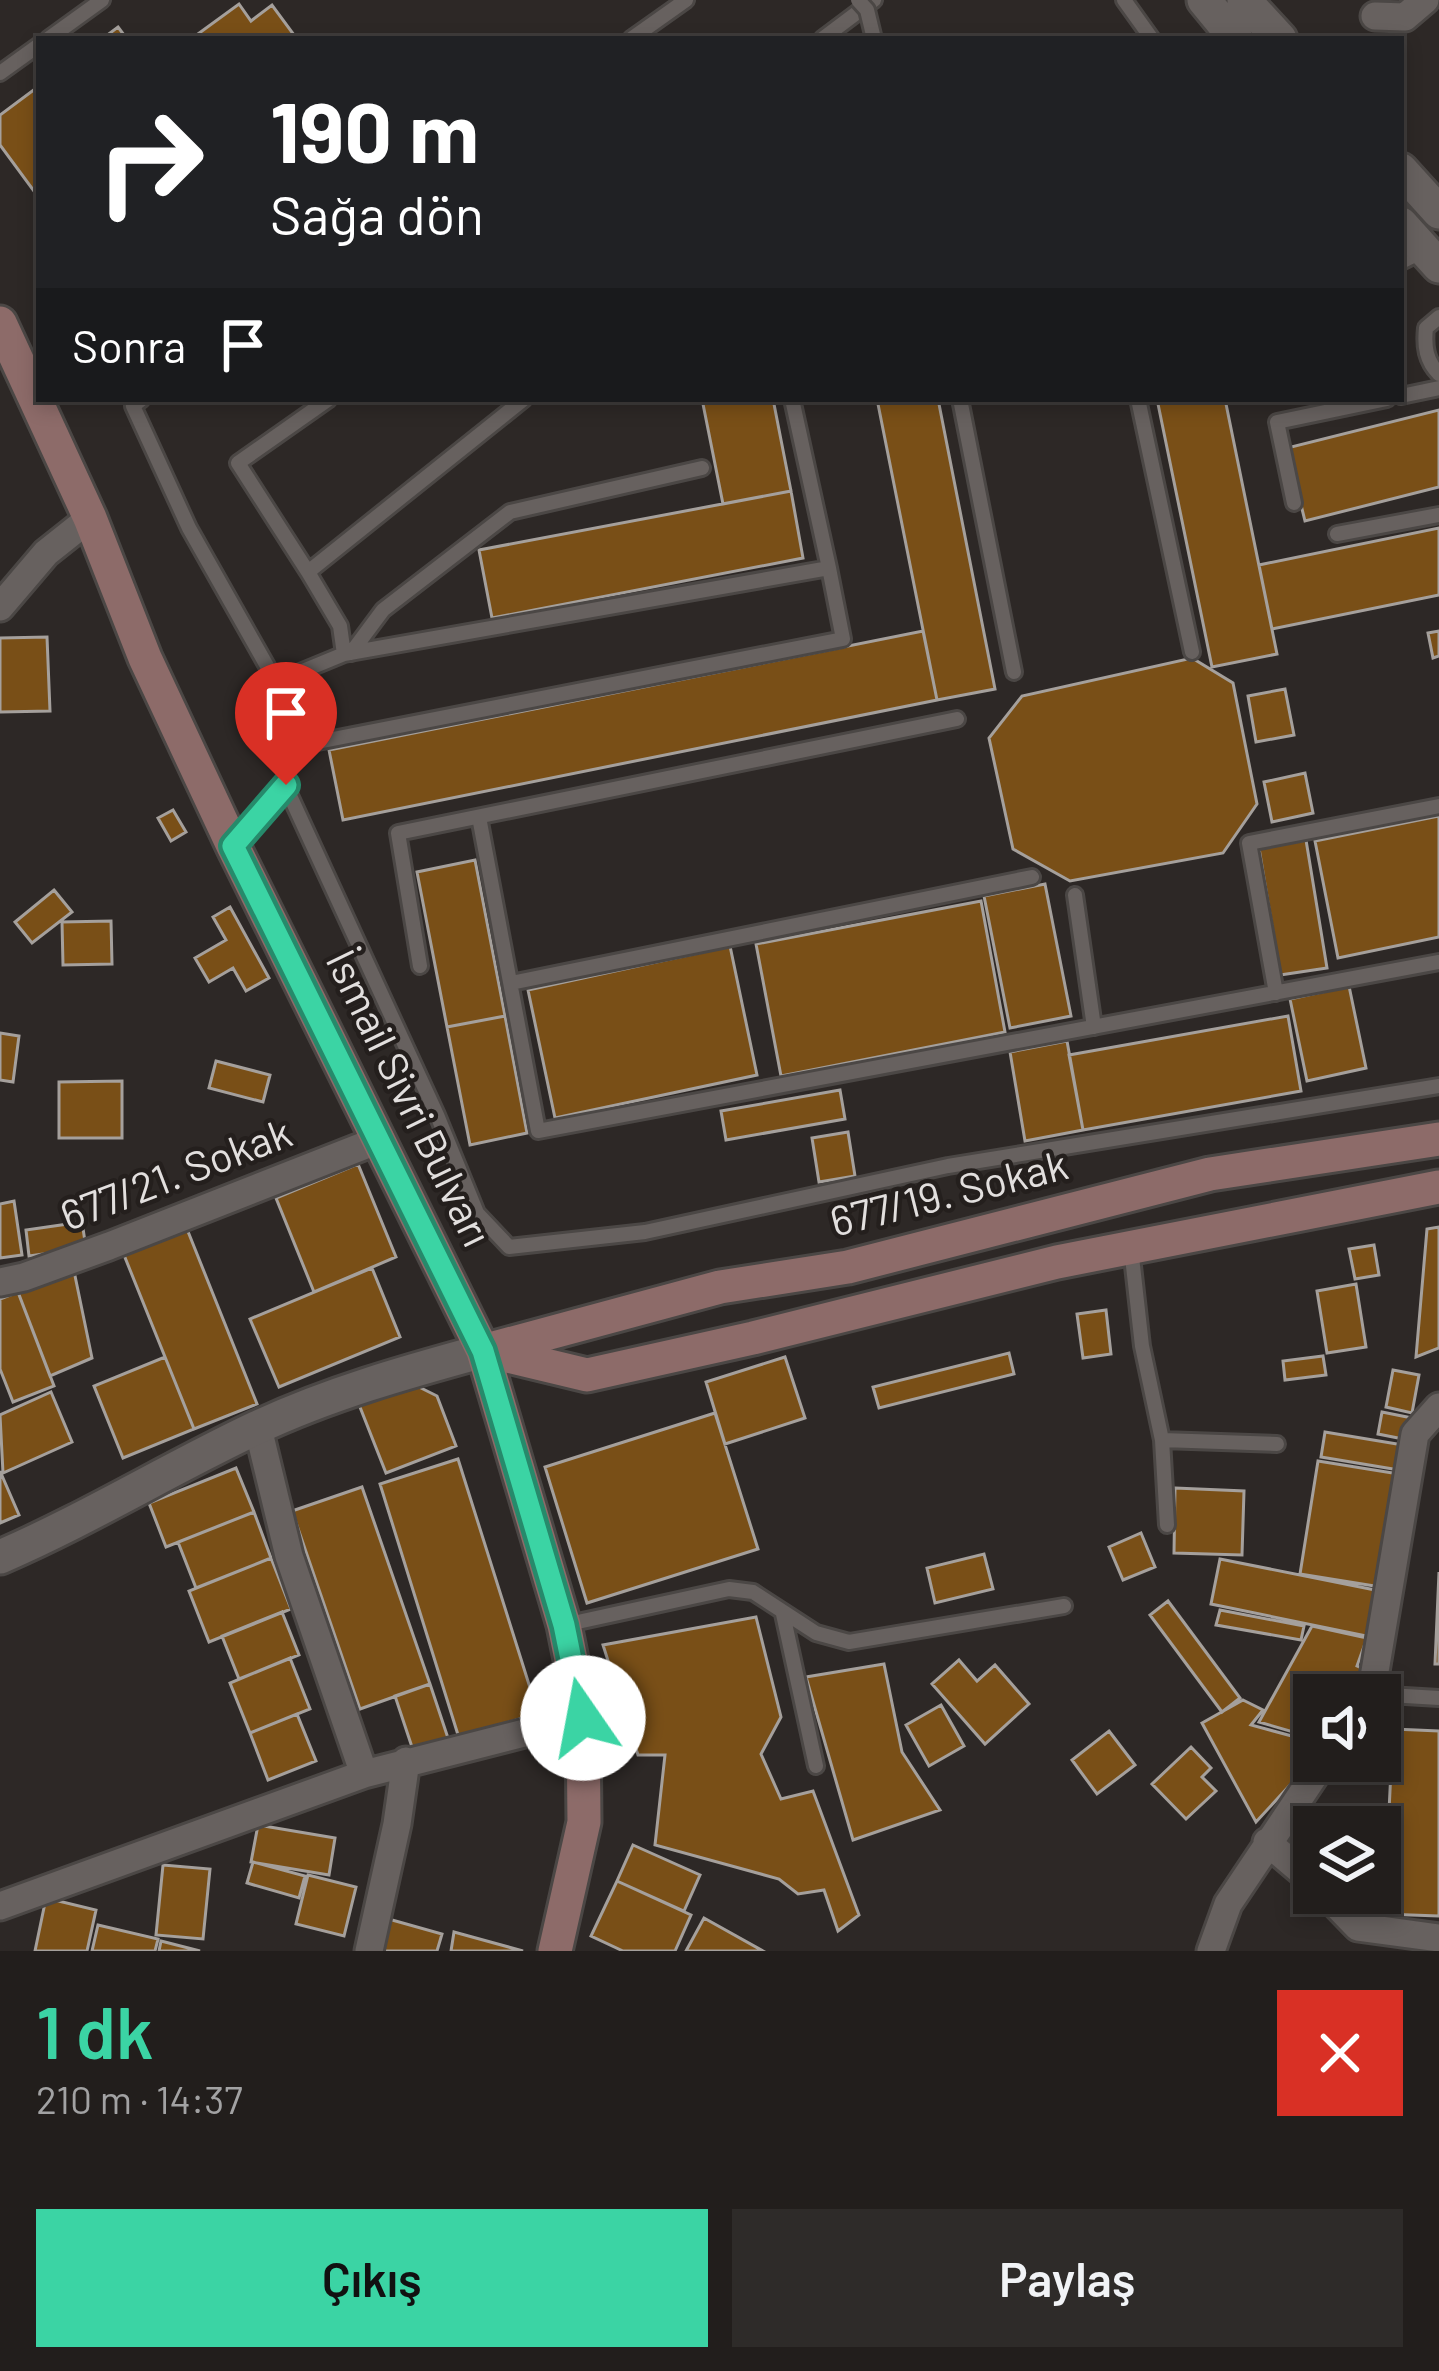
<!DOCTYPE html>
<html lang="tr">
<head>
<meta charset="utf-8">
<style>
  :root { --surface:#221e1c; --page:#2e2b29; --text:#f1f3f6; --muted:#a2a2a3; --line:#3f3c3b; --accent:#3bd4a4 }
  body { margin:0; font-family:Barlow,sans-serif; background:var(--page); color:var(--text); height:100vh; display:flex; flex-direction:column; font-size:45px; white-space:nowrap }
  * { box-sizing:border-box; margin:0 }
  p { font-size:39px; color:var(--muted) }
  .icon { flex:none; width:66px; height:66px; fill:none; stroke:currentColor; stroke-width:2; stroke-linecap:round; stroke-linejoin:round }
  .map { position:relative; height:1951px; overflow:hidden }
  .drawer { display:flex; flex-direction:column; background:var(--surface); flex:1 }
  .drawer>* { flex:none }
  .banner { position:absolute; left:36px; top:36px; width:1368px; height:366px; border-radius:0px; box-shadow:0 6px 18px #0003,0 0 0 3px var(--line); background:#202124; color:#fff; overflow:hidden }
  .tools { position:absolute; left:1293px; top:1674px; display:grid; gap:24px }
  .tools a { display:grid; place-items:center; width:108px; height:108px; border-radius:0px; background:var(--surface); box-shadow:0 6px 18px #0003,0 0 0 3px var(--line); font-size:60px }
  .pin { position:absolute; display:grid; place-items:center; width:102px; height:102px; color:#fff; margin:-123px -51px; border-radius:50% 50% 50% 0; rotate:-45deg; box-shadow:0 0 12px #0007 }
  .pin .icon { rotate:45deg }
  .me { position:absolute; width:132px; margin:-66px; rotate:348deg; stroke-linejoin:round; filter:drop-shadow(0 0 9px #0008) }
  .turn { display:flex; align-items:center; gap:42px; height:252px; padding:0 36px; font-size:54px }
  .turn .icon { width:156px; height:156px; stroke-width:2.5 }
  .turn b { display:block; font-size:84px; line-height:102px }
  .then { display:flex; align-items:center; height:114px; padding:0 36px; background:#0003; gap:24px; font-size:45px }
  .round { display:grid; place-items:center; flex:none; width:126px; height:126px; border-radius:0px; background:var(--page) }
  .summary { display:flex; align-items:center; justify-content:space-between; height:204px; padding:0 36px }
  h1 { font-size:72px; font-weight:600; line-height:90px; color:var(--accent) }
  .button { display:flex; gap:24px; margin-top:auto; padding:24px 36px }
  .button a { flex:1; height:138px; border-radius:0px; background:var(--accent); color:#111; font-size:48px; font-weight:600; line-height:138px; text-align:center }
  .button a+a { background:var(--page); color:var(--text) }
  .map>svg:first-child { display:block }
  .building { fill:#794f17; stroke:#a5a09c; stroke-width:3 }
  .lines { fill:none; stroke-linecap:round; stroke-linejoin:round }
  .service-casing { stroke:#4b4745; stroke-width:20 }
  .minor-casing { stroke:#4b4745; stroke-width:33 }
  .tertiary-casing { stroke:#4b4745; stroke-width:39 }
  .secondary-casing { stroke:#4b4745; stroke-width:39 }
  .service { stroke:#67615f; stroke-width:14 }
  .minor { stroke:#67615f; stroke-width:27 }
  .tertiary { stroke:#67615f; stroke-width:33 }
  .secondary { stroke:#8d6b69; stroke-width:33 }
  .service-bridge-casing { stroke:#4b4745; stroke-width:20; stroke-linecap:butt }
  .service-bridge { stroke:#67615f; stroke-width:14 }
  .route-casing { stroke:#268a6b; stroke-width:30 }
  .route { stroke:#3bd4a4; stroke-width:21 }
  .labels { text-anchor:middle; stroke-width:9; stroke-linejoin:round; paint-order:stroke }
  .street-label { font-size:42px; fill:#e2dfde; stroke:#241f1d }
</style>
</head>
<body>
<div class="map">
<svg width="1439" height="1951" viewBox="0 0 1439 1951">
  <rect width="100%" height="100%" fill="#2d2826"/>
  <path class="building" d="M239,4l12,17 21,-16 25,34h-106z
    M118,27l9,12h-25z
    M39,86v112l-39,-53v-30z
    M702,399h71l18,92 -68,13z
    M877,399h61l57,290 -58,11z
    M1157,399h68l52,255 -65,13z
    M1439,410v77l-134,34 -18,-73z
    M791,491l12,67 -311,60 -13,-68z
    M1439,528v67l-167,34 -13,-64z
    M923,631l14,69 -594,120 -14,-70z
    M1439,631v25l-6,2 -5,-25z
    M47,637l3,74 -50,1v-74z
    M1192,658l41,25 24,121 -34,49 -153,28 -57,-32 -24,-111 33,-42z
    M1285,689l9,46 -38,7 -8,-46z
    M1305,773l8,40 -41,9 -8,-40z
    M173,810l13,22 -15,9 -13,-23z
    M1439,816v121l-101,21 -23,-117z
    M1306,840l21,128 -47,7 -21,-127z
    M475,860l30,156 -58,11 -30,-155z
    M1045,884l26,132 -61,12 -26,-132z
    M54,890l18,22 -40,31 -17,-21z
    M981,901l24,131 -224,44 -25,-132z
    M230,907l39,71 -23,13 -13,-23 -24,14 -14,-24 31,-18 -13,-23z
    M111,921l1,43 -49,1 -1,-43z
    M730,946l27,129 -202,43 -27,-128z
    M1349,986l17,82 -59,13 -17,-82z
    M505,1016l22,117 -57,12 -23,-118z
    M1288,1016l13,75 -218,39 -14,-75z
    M0,1033l19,3 -6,46 -13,-2z
    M1067,1041l16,89 -58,11 -15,-89z
    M216,1061l54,14 -7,27 -54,-14z
    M122,1081v57h-63v-56z
    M840,1090l5,29 -119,21 -5,-29z
    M848,1132l7,44 -36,6 -7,-44z
    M358,1164l38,93 -82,35 -38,-94z
    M14,1201l8,54 -22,3v-54z
    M82,1222l4,26 -57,8 -3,-26z
    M185,1224l72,180 -63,25 -72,-179z
    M1439,1227v121l-23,9 11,-128z
    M1374,1245l5,30 -24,4 -6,-30z
    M372,1268l28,69 -121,50 -29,-68z
    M74,1271l18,87 -42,18 -32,-84z
    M1356,1284l10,63 -39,6 -10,-62z
    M18,1292l36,94 -41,16 -13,-33v-70z
    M1106,1310l5,44 -28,4 -6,-44z
    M1009,1353l5,21 -135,34 -6,-21z
    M1323,1356l3,19 -41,5 -2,-19z
    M165,1357l29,72 -71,29 -29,-72z
    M785,1357l20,61 -80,26 -19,-62z
    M1393,1370l26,5 -7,38 -26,-6z
    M409,1382l28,14 19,50 -70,27 -28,-71z
    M51,1392l21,50 -69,31 -3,-58z
    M1382,1412l30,6 -4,22 -30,-6z
    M715,1413l43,136 -171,54 -42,-136z
    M1325,1432l84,14 -4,25 -84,-14z
    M458,1459l80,254 -79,25 -79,-254z
    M1318,1461l87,14 -18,113 -87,-14z
    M236,1468l18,44 -88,35 -17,-44z
    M0,1471l19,44 -19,8z
    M362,1487l68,197 -70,25 -68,-198z
    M1175,1488l69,3 -2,64 -68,-2z
    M254,1512l17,46 -75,30 -18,-46z
    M1141,1533l14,34 -32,13 -14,-33z
    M984,1554l9,35 -58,14 -8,-35z
    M271,1558l20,51 -82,33 -20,-51z
    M1220,1559l165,33 -9,46 -165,-34z
    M1439,1572v92h-4z
    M1168,1601l72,97 -18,14 -72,-97z
    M1220,1610l84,16 -3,14 -85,-15z
    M282,1612l17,43 -60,24 -17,-43z
    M756,1617l25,100 -20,37 20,45 32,-8 46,124 -21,16 -14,-41 -26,4 -19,-15 -124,-34 10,-90h-27l-35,-110z
    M1312,1626l55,12 -10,28 11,5 -13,24h-41v43l-55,-16z
    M290,1658l20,51 -60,24 -20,-50z
    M959,1660l18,21 18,-16 34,39 -44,40 -53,-60z
    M884,1664l18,88 38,58 -87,30 -47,-163z
    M430,1684l18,54 -35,12 -18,-54z
    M1243,1700l20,10 -12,15 63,17v17l-58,63 -54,-99z
    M941,1705l23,41 -35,20 -23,-41z
    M297,1714l19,47 -48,19 -18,-47z
    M1393,1729l46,2v185l-55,-2z
    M1109,1731l26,34 -38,29 -25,-34z
    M1191,1747l20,21 -9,9 14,14 -30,28 -34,-35z
    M258,1825l77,13 -6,37 -78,-13z
    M633,1845l67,30 -16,36 -67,-30z
    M253,1862l52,14 -6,22 -52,-15z
    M163,1865l47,4 -7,70 -47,-4z
    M308,1875l48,12 -12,49 -48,-12z
    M617,1881l74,34 -16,36h-52l-32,-15z
    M46,1898l50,12 -9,41h-52z
    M385,1918l57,16 -5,17h-59z
    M704,1918l59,33h-77z
    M98,1925l60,14 -3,12h-63z
    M454,1932l69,19h-72z
    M161,1941l39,10h-41z"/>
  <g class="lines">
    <defs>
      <path id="service" d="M1124,0l28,39
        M48,39l54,-39
        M631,39l55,-39
        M822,39l52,-39
        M0,73l39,-28
        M1401,262l24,-12
        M1439,317l-13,11c-2,18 0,33 13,46
        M1401,396l38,-8
        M142,399l-9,7 56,122 87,154 16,65 -7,38 -52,61
        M960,399l54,273
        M1138,399l54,253
        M1294,503l-17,-81 110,-23
        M1337,534l102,-19
        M308,572l-70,-109 91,-64
        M351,653l32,-43 127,-98 192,-44
        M344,654l485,-86 -37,-169
        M276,682l68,-28 -4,-28 -32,-54 216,-173
        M292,747l551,-108 -14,-71
        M285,785l152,330 40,98 32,34 136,-15 303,-66 491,-80
        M479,817l59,314 901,-169
        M1075,895l19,132
        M420,966l-22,-133 559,-114
        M511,983l521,-106
        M1276,993l-27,-150 190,-37
        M1131,1248l11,98 20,94 115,4
        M1162,1440l5,85
        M783,1614l33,152
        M564,1625l165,-36 24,3 63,41 33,9 215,-36
        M1372,1694l67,4"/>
      <path id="minor" d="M1375,16l30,1 20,-17
        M0,607l46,-54 44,-35
        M0,1282l24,-5 85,-31 272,-107
        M258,1428l31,128 75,218
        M1371,1695l44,-261 24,-27
        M1267,1842l47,40
        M1325,1893l33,34 81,11
        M0,1906l364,-132 219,-56
        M369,1951l28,-127 9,-63
        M1211,1951l17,-47 96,-143"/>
      <path id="tertiary" d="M1204,0l32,39
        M1244,0l36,39
        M1401,170l38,42
        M1401,224l38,42
        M0,1557c88,-38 169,-88 256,-129 72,-34 150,-56 227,-77"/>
      <path id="secondary" d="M0,323l90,195 55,140 88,188 250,505 81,274 19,93 1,104 -29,129
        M483,1351l237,-64 128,-20 362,-93 229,-35
        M491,1352l96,23 166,-37 304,-76 382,-75"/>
    </defs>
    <use href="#service" class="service-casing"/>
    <use href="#minor" class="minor-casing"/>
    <use href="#tertiary" class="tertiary-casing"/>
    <use href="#secondary" class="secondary-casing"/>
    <use href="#service" class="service"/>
    <use href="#minor" class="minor"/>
    <use href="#tertiary" class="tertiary"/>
    <use href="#secondary" class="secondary"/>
    <defs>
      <path id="service-bridge" d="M858,0l9,10 7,29"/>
    </defs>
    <use href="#service-bridge" class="service-bridge-casing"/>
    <use href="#service-bridge" class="service-bridge"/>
  </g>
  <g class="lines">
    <defs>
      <path id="route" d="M286,785l-53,61 250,505 81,274 19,93"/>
    </defs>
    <use href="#route" class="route-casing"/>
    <use href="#route" class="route"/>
  </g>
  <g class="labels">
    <g class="street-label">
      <text transform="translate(409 1098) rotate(64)" y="15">İsmail Sivri Bulvarı</text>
      <text transform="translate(176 1174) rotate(-21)" y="15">677/21. Sokak</text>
      <text transform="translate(949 1193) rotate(-14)" y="15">677/19. Sokak</text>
    </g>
  </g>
</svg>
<div class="tools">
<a><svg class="icon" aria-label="sound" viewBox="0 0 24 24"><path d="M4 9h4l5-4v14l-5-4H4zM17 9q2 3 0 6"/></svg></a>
<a><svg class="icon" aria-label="layers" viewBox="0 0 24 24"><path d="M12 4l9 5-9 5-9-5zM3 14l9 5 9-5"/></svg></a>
</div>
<div class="pin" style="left:286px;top:785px;background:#d93025"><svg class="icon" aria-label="arrive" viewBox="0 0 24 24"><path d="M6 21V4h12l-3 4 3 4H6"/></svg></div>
<svg class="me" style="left:583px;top:1718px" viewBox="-20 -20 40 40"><circle r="19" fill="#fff"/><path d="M0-13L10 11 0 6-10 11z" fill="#3bd4a4"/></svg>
<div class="banner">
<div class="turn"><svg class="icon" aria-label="right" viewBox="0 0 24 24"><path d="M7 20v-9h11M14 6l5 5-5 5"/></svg><div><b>190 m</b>Sağa dön</div></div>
<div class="then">Sonra<svg class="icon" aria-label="arrive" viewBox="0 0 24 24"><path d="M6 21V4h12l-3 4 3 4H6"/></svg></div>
</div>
</div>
<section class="drawer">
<div class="summary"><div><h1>1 dk</h1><p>210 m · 14:37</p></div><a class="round" style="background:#d93025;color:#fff"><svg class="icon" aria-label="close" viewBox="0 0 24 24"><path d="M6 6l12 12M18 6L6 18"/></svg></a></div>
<div class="button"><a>Çıkış</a><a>Paylaş</a></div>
</section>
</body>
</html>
